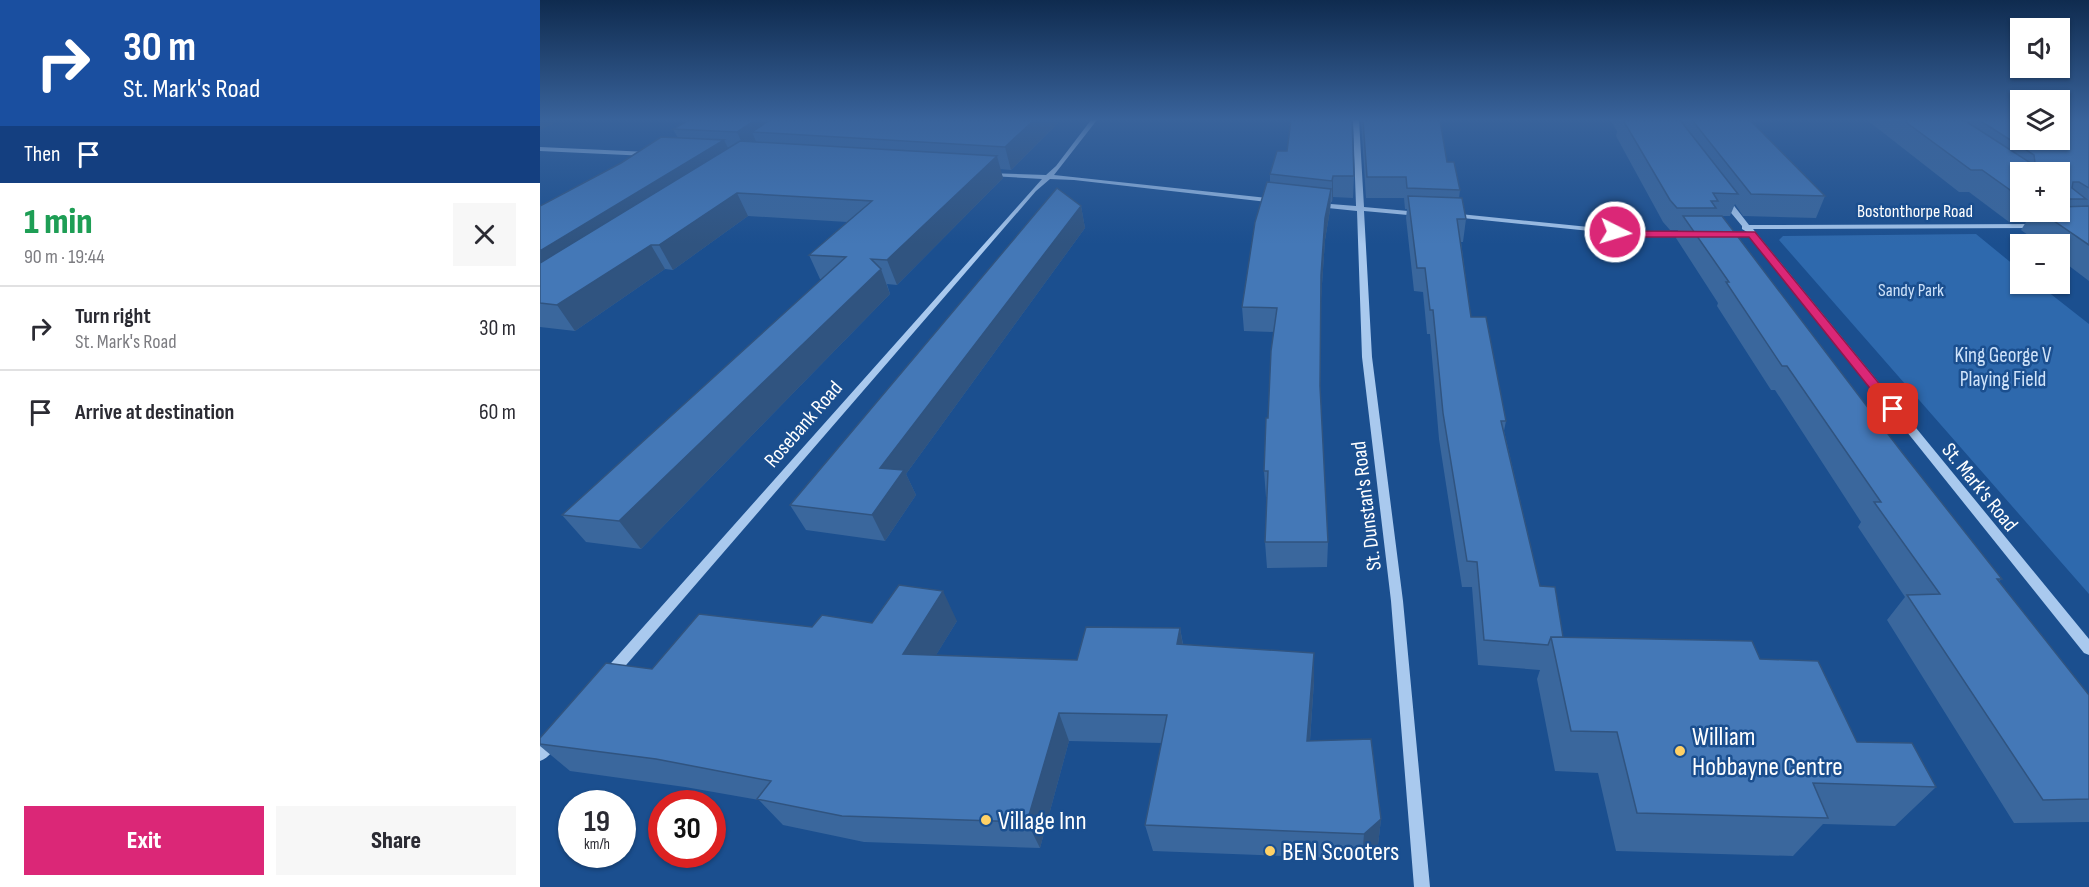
<!DOCTYPE html>
<html lang="en">
<head>
<meta charset="utf-8">
<style>
  :root { --surface:#fff; --page:#f7f7f7; --text:#2b2b33; --muted:#7c7c81; --line:#e1e1e2; --accent:#db2777 }
  body { margin:0; font-family:"Sofia Sans Condensed",sans-serif; background:var(--page); color:var(--text); height:100vh; display:flex; flex-direction:column; font-size:22px; white-space:nowrap }
  * { box-sizing:border-box; margin:0 }
  p { font-size:20px; color:var(--muted) }
  .icon { flex:none; width:33px; height:33px; fill:none; stroke:currentColor; stroke-width:2; stroke-linecap:round; stroke-linejoin:round }
  .map { position:relative; flex:1; overflow:hidden }
  .drawer { display:flex; flex-direction:column; background:var(--surface); width:540px }
  .drawer>* { flex:none }
  .banner { background:#1a4fa0; color:#fff; overflow:hidden }
  .fabs { position:absolute; left:1470px; top:18px; display:grid; gap:12px }
  .fabs a { display:grid; place-items:center; width:60px; height:60px; border-radius:0px; background:var(--surface); box-shadow:0 2px 4px #0004; font-size:30px }
  .speed { position:absolute; left:18px; top:790px; display:flex; gap:12px; font-size:30px; font-weight:700; text-align:center }
  .speed>* { display:grid; place-content:center; width:78px; height:78px; border-radius:50%; background:var(--surface); box-shadow:0 2px 4px #0004; line-height:1 }
  .speed small { font-size:15px; font-weight:400 }
  .speed .limit { border:9px solid #d22; background:#fff; color:#111 }
  .pin { position:absolute; display:grid; place-items:center; width:51px; height:51px; color:#fff; margin:-26px; border-radius:12px; box-shadow:0 3px 9px #0006 }
  .me { position:absolute; width:66px; margin:-33px; rotate:95deg; stroke-linejoin:round; filter:drop-shadow(0 0 4px #0008) }
  .turn { display:flex; align-items:center; gap:21px; height:126px; padding:0 24px; font-size:27px }
  .turn .icon { width:78px; height:78px; stroke-width:2.5 }
  .turn b { display:block; font-size:42px; line-height:51px }
  .then { display:flex; align-items:center; height:57px; padding:0 24px; background:#0003; gap:12px; font-size:22px }
  .round { display:grid; place-items:center; flex:none; width:63px; height:63px; border-radius:0px; background:var(--page) }
  .overview { display:flex; align-items:center; justify-content:space-between; height:102px; padding:0 24px }
  h1 { font-size:36px; font-weight:800; line-height:45px; color:#1e9e55 }
  .primary-button { display:flex; gap:12px; margin-top:auto; padding:12px 24px }
  .primary-button a { flex:1; height:69px; border-radius:0px; background:var(--accent); color:#fff; font-size:24px; font-weight:800; line-height:69px; text-align:center }
  .primary-button a+a { background:var(--page); color:var(--text) }
  ul { padding:0; list-style:none }
  li { display:flex; align-items:center; gap:18px; height:84px; padding:0 24px; border-top:2px solid var(--line) }
  li div { flex:1 }
  li b { display:block; font-size:22px }
  li em { font-style:normal }
  main { display:flex; flex:1; min-height:0 }
  .map>svg:first-child { display:block }
  .green { fill:#2e69ad }
  .lines { fill:none; stroke-linecap:round; stroke-linejoin:round }
  .minor { fill:#a9c9ee; fill-rule:evenodd }
  .wall { fill:#3a679d; fill-rule:evenodd }
  .shaded-wall { fill:#305480 }
  .building { fill:#4478b7; stroke:#305480; stroke-width:1.5 }
  .route { fill:#db2777; stroke:#8e194d; stroke-width:1.5 }
  .poi-dot { fill:#ffd166; stroke:#1b4f8f; stroke-width:2 }
  .labels { text-anchor:middle; stroke-width:5; stroke-linejoin:round; paint-order:stroke }
  .far-street-label { font-size:18px; fill:#fff; stroke:#1b4f8f }
  .far-park-label { font-size:18px; fill:#cfe3fa; stroke:#1b4f8f }
  .park-label { font-size:21px; fill:#cfe3fa; stroke:#1b4f8f }
  .street-label { font-size:21px; fill:#fff; stroke:#1b4f8f }
  .near-poi-label { font-size:26px; fill:#fff; stroke:#1b4f8f; text-anchor:start }
</style>
</head>
<body>
<main>
<section class="drawer">
<div class="banner">
<div class="turn"><svg class="icon" aria-label="right" viewBox="0 0 24 24"><path d="M7 20v-9h11M14 6l5 5-5 5"/></svg><div><b>30 m</b>St. Mark's Road</div></div>
<div class="then">Then<svg class="icon" aria-label="arrive" viewBox="0 0 24 24"><path d="M6 21V4h12l-3 4 3 4H6"/></svg></div>
</div>
<div class="overview"><div><h1>1 min</h1><p>90 m · 19:44</p></div><a class="round"><svg class="icon" aria-label="close" viewBox="0 0 24 24"><path d="M6 6l12 12M18 6L6 18"/></svg></a></div>
<ul>
<li><svg class="icon" aria-label="right" viewBox="0 0 24 24"><path d="M7 20v-9h11M14 6l5 5-5 5"/></svg><div><b>Turn right</b><p>St. Mark's Road</p></div><em>30 m</em></li>
<li><svg class="icon" aria-label="arrive" viewBox="0 0 24 24"><path d="M6 21V4h12l-3 4 3 4H6"/></svg><div><b>Arrive at destination</b></div><em>60 m</em></li>
</ul>
<div class="primary-button"><a>Exit</a><a>Share</a></div>
</section>
<div class="map">
<svg width="1549" height="887" viewBox="0 0 1549 887">
  <rect width="100%" height="100%" fill="#1b4f8f"/>
  <path class="green" d="M1436,234l44,36v14h18l51,40v270l-310,-354 4,-4z"/>
  <g class="lines">
    <path class="minor" d="M551,120h6l-43,55 222,24 4,2 -4,2 -202,-23 -24,-1 -14,12 -422,488 -5,2 -5,-2 -2,-4 2,-4 438,-492 -52,-3 -3,-2 1,-1 58,2 10,-9z
      M813,120h6l5,87 55,5 4,2 -4,2 -55,-5 8,146 31,244 27,286h-16l-23,-286 -29,-244 -5,-146 -39,-4 -4,-2 4,-2 38,3z
      M0,147l108,5 3,2 -3,2 -108,-5z
      M1182,198h6l21,27 290,-1v4h-3l-283,1 336,410v16l-5,-2 -334,-417h-31v-4h28l-5,-3v-3l-20,-24z
      M910,213l189,19h52l4,2 -4,2h-52l-186,-19 -4,-2z
      M13,732l5,2 2,5c-3,8 -11,19 -20,22v-18l8,-9z"/>
  </g>
  <path class="wall" d="M521,120l-50,50 -11,-1 3,9 -106,107 -10,-1 3,10 -249,255 -55,-7 -24,-27 260,-236h-2l-11,-24 38,-33 -99,-6 -75,54 -8,-1 -90,62 -35,-4v-121l138,-68 -5,-9z
    M821,120h79l7,42 13,28 -1,8 7,21 -3,23h-2l10,75 35,104 -2,10 36,155 23,51 197,22 97,83 79,45 -41,39 -72,-2 -30,32 -177,-5 -18,-78 -43,-2 -18,-92 3,-9 -62,-5 -6,-78h-10l-23,-148 -9,-105h-3l-4,-42 -9,-1 -8,-73 1,-9h-2l-1,-11h-38z
    M1070,120h140l75,76 -9,22 -73,-2 -8,-12 -5,12h-17l289,363 -3,2 90,114v127l-75,1 -127,-203 18,-23 -47,-70 3,-5 -86,-132h-4l-54,-84 1,-3 -42,-65 2,-8h-8l-7,-8 -47,-86 1,-5z
    M1327,120h222v161l-29,-22v-15h-20l-19,-14 5,-8h-17l-40,-30h-10zM1480,172h40v40h-40z
    M747,151l67,25 -1,22 -20,-1 -1,5h-1l-1,8 -5,30 -4,59 -1,91 8,152 -1,25 -60,1 -2,-26 2,-45h-1l-2,-26 10,-139 -30,-1 -2,-24 28,-124v-9z
    M541,206l4,22 -179,246 10,21 -31,46 -79,-11 -16,-25z
    M417,621l-21,34 141,5 103,-32 3,16 131,37 -4,60 71,78 -3,26 -16,14 -209,-8 -8,-26 17,-82 -93,-2 -29,107 -176,-6 -81,-17 -24,-25 -74,-13 -115,-16 -30,-25v-8l112,-69 160,-42 60,-4z"/>
  <path class="shaded-wall" d="M0,120h21l-21,10z
    M215,120h40l-43,12 6,14 -11,8 -10,-22z
    M494,120h27l-50,50 -6,-23z
    M184,140l11,22 -195,124v-35z
    M457,156l6,22 -106,107 -10,-25z
    M793,176v21l-1,5v-21z
    M791,189l-1,21 -5,30 -4,59v-24l4,-57z
    M197,193l11,23 -75,54 -14,-25z
    M541,206l4,22 -179,246 10,21 -31,46 -13,-26 8,-47z
    M111,245l14,24 -90,62 -18,-26z
    M341,269l9,25 -249,255 -22,-28z
    M403,591l14,30 -38,62 -16,-29z
    M640,628l5,30 -8,-14z
    M774,653v28l-6,88 -1,-28z
    M519,713l10,28 -29,107 -13,-26z
    M841,819l-3,26 -16,14 2,-25z"/>
  <path class="building" d="M149,120h66l-18,12 -64,-3z
    M230,120h264l-29,27 -253,-15z
    M751,120h61l2,56h-21l-1,5 -62,-7 7,-23h10z
    M823,120h77l7,42h7l6,28 -53,-2 -1,-11h-39z
    M1083,120h57l58,74 -25,-1 5,8h-7l5,7h-39l-7,-8z
    M1152,120h58l75,76 -74,-2z
    M1363,120h61l68,44 3,-1 -1,-8 -55,-35h41v20h40v-20h29v68l-10,-6h-6l-1,6 14,11h-26v-27h-40v25l-38,-27h-11z
    M121,137l63,3 -184,111v-45l81,-43z
    M200,141l257,15 -110,104 -16,-1 10,10 -262,252 -57,-6 284,-258 -37,-2 63,-54 -135,-8 -78,52h-8l-94,60 -17,-2v-40z
    M727,182l64,7 -6,29 -4,57 -1,111 8,156h-63l3,-71h-4l2,-53h2l3,-67 6,-43 -35,-1 13,-85z
    M517,188l24,18 -201,262 24,2 -32,45 -82,-10z
    M868,196l54,2 4,21h-9l14,98h15l20,104h-5l39,165 15,1 8,50h-12l-3,8 -64,-5 -7,-78 -10,-1 -24,-148 -10,-103h-3l-5,-42h-8z
    M1549,206v39l-48,-33h19v-5z
    M1143,216h39l179,235 101,128h-5l92,116v104l-46,1 -136,-205 33,-1 -66,-92h7l-94,-136h-5l-56,-84h3z
    M359,585l44,6 -40,63 174,6 9,-33 94,1 -3,16 137,9 -7,88 64,-2 10,80 -17,15 -219,-9 22,-110 -108,-2 -32,109 -185,-6 -85,-17 14,-18 -115,-22 -116,-15v-6l66,-75 46,6 47,-55 113,13 10,-12 50,8z
    M1011,637l201,4 8,18 58,2 39,81 55,1 24,44 -123,-4 15,35 -191,-5 -20,-81 -46,-1z"/>
  <linearGradient id="sky" x2="0" y2="1"><stop stop-color="#0f2b4f"/><stop offset="0.49" stop-color="#39639b"/><stop offset="1" stop-color="#39639b" stop-opacity="0"/></linearGradient>
  <rect width="1549" height="244" fill="url(#sky)"/>
  <path class="route" d="M1075,229l24,2 116,1 145,177 -7,4 -4,-1 -140,-175h-110l-27,-3 -2,-2z"/>
  <g class="poi-dot">
    <circle cx="1140" cy="751" r="6"/>
    <circle cx="446" cy="820" r="6"/>
    <circle cx="730" cy="851" r="6"/>
  </g>
  <g class="labels">
    <g class="far-street-label">
      <text x="1375" y="217">Bostonthorpe Road</text>
    </g>
    <g class="far-park-label">
      <text x="1371" y="296">Sandy Park</text>
    </g>
    <g class="park-label">
      <text x="1463" y="362">King George V<tspan x="1463" dy="24">Playing Field</tspan></text>
    </g>
    <g class="street-label">
      <text transform="translate(263 424) rotate(-49)" y="7">Rosebank Road</text>
      <text transform="translate(1440 487) rotate(51)" y="7">St. Mark's Road</text>
      <text transform="translate(826 506) rotate(-97)" y="7">St. Dunstan's Road</text>
    </g>
    <g class="near-poi-label">
      <text x="1152" y="745">William<tspan x="1152" dy="30">Hobbayne Centre</tspan></text>
      <text x="458" y="829">Village Inn</text>
      <text x="742" y="860">BEN Scooters</text>
    </g>
  </g>
</svg>
<div class="fabs">
<a><svg class="icon" aria-label="sound" viewBox="0 0 24 24"><path d="M4 9h4l5-4v14l-5-4H4zM17 9q2 3 0 6"/></svg></a>
<a><svg class="icon" aria-label="layers" viewBox="0 0 24 24"><path d="M12 4l9 5-9 5-9-5zM3 14l9 5 9-5"/></svg></a>
<a>+</a>
<a>−</a>
</div>
<div class="speed"><div>19<small>km/h</small></div><div class="limit">30</div></div>
<div class="pin" style="left:1353px;top:409px;background:#d93025"><svg class="icon" aria-label="arrive" viewBox="0 0 24 24"><path d="M6 21V4h12l-3 4 3 4H6"/></svg></div>
<svg class="me" style="left:1075px;top:232px" viewBox="-20 -20 40 40"><circle r="17" fill="#db2777" stroke="#fff" stroke-width="3"/><path d="M0-11L8 9 0 5-8 9z" fill="#fff"/></svg>
</div>
</main>
</body>
</html>
